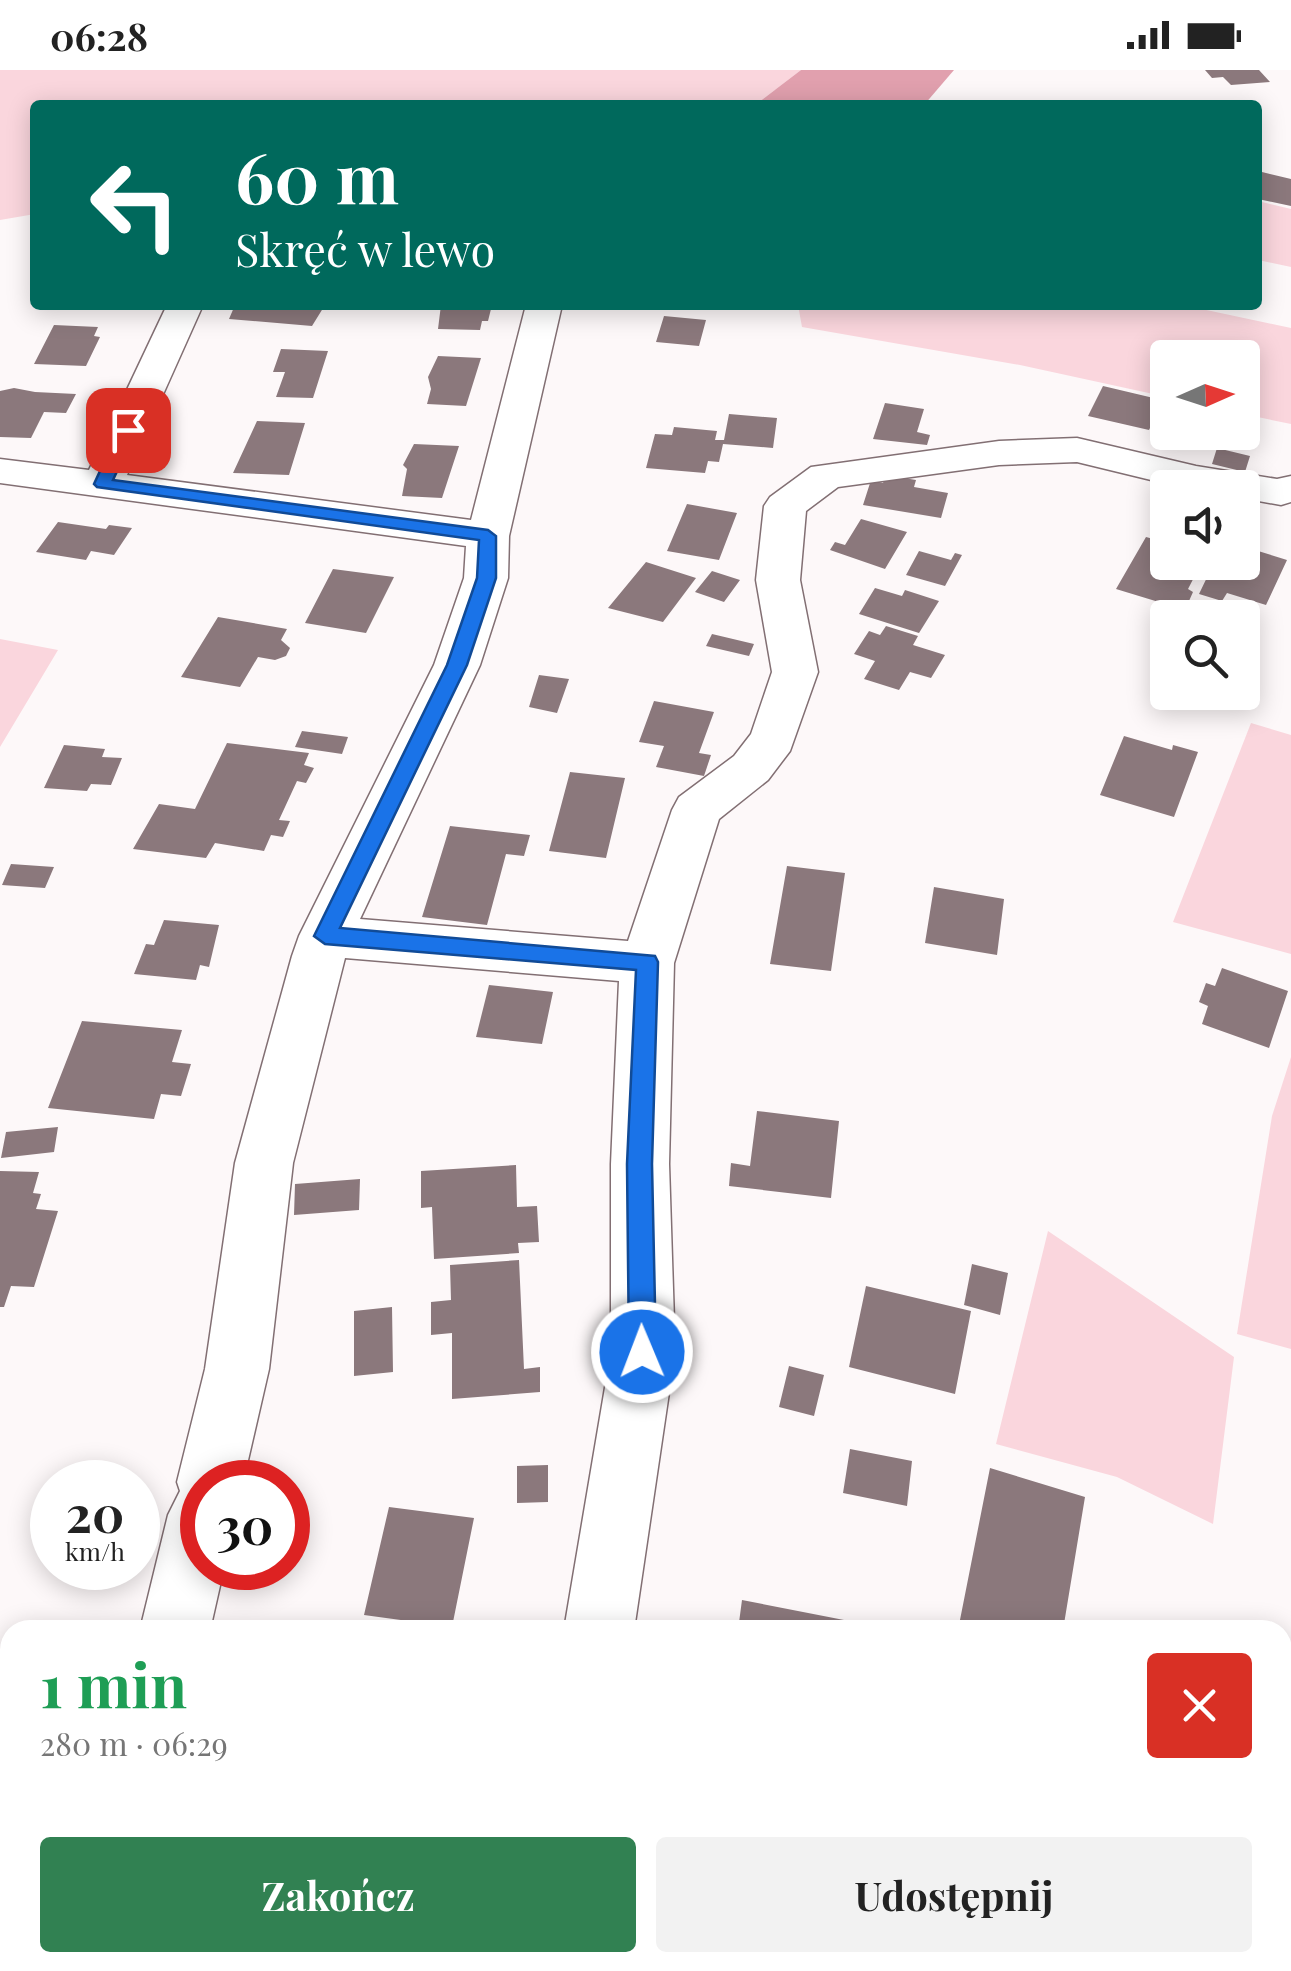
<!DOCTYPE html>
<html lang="pl">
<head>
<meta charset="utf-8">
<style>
  :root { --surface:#fff; --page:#f2f2f2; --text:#222; --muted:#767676; --accent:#318152 }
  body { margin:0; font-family:"Playfair Display",serif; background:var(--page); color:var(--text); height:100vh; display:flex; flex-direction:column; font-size:38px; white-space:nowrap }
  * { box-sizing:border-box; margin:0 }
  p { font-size:32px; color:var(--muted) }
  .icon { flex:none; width:55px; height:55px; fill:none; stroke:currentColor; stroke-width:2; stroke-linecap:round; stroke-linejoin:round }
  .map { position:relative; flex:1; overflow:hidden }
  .side { position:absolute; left:0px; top:1550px; width:1292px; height:352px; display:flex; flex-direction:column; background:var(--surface); border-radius:30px 30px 0 0; box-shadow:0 5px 25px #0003 }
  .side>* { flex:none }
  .guide { position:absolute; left:30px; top:30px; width:1232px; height:210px; border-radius:10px; box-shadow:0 5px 25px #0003; background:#00695c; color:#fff; overflow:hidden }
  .needle { width:65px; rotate:87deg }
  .fabs { position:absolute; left:1150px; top:270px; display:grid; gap:20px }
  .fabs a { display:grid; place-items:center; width:110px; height:110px; border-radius:10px; background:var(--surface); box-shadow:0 5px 25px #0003; font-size:50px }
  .speed { position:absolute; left:30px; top:1390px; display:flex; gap:20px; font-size:50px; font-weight:700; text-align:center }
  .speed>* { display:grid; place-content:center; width:130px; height:130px; border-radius:50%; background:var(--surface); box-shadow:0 5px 25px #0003; line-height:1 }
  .speed small { font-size:25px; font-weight:400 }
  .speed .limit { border:15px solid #d22; background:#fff; color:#111 }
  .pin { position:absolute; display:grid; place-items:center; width:85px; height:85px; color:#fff; margin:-42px; border-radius:20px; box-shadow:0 5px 15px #0006 }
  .me { position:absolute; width:110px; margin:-55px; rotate:359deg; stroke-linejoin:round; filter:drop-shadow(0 0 8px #0008) }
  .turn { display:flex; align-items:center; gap:35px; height:210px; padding:0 40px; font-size:45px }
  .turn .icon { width:130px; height:130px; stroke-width:2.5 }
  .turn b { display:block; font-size:70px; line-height:85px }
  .round { display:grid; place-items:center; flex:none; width:105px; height:105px; border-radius:10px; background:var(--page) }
  .overview { display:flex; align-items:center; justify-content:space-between; height:170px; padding:0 40px }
  h1 { font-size:60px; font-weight:700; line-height:75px; color:#1e9e55 }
  .cta { display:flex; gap:20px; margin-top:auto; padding:20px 40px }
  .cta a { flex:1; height:115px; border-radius:10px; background:var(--accent); color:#fff; font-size:40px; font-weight:700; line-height:115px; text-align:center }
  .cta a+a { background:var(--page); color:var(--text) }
  .status { display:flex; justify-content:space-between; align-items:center; height:70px; padding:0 50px; background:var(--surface); direction:ltr }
  .status svg { height:28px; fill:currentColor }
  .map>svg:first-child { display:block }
  .green { fill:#fad6dd }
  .forest { fill:#e1a0ae }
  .building { fill:#8b787c }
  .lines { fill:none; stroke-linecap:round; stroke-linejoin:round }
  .minor-casing { stroke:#826f73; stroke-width:3 }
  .minor { fill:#fff; fill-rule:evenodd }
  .route { fill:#1a73e8; stroke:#114b97; stroke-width:2.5 }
</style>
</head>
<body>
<div class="status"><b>06:28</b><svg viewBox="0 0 49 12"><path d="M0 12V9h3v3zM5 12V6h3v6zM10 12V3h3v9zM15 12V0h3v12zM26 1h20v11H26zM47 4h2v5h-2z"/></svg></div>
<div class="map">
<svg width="1291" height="1901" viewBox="0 0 1291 1901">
  <rect width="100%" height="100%" fill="#fdf8f9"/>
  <path class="green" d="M0,0h801l-46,35h-720v109l-35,6z
    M1258,131l33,8v58l-33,-7z
    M798,235h385l108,23v96l-48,-10 -1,-56h-74l-1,39 -147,-32 -218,-38z
    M0,569l58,11 -58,97z
    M1251,653l40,12v219l-118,-32z
    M1291,987v292l-54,-15 35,-218z
    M1048,1161l186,126 -21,167 -96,-47 -121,-33z"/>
  <path class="forest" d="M801,0h153l-30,35h-169z"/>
  <path class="building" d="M1205,0h54l11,12 -39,3 -8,-8 -11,1z
    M1258,101l33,8v27l-33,-7z
    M235,235h90l-13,21 -83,-7z
    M441,235h51l-4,16h-6l-2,9 -42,-1z
    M664,246l42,4 -7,26 -43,-4z
    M54,255l44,2 -4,9 6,1 -14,29 -52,-2z
    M281,279l47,2 -15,47 -37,-1 9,-25h-12z
    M438,286l43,2 -15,48 -39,-2 4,-15 -3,-12z
    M1103,316l59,14 -4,8 10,2 -2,15 -13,-3 -4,8 -61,-14z
    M14,318l21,4 41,2 -10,19 -22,-1 -13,26 -31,-1v-46z
    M885,333l39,6 -7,23 13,3 -3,10 -54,-6z
    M729,344l48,4 -4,30 -50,-4 -4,18 -11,-1 -3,12 -59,-5 9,-34 17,1 2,-8 43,4 -2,9h9z
    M257,351l48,2 -16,52 -56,-2z
    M414,374l45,2 -17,52 -40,-2 5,-27 -4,-4z
    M1217,378l33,8 -5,16 -33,-8z
    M886,405l30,5 -2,7 34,6 -7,25 -78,-13 8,-25 12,3z
    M687,434l50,9 -18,47 -52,-9z
    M861,449l46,13 -22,37 -55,-19 5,-8 10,3z
    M58,452l48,7 3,-4 23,3 -18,27 -23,-4 -5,9 -50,-8z
    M1146,467l22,6v19h34l-14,27 5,3 -8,18 -69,-21z
    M1242,476l45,14 -21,45 -39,-12 -5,8 -23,-7 13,-27 16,5 5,-10h9z
    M919,481l32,9 4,-7 7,2 -17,31 -39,-11z
    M646,492l50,16 -33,44 -55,-14z
    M333,499l61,8 -28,56 -61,-10z
    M712,501l28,9 -16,22 -29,-10z
    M875,518l27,8 3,-6 34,11 -20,32 -60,-19z
    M218,547l69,12 -6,11 9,8 -4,8 -11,4 -17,-3 -18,30 -59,-10z
    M886,556l32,10 -5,9 32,10 -14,23 -21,-6 -11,18 -35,-11 11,-18 -21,-7 15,-23 11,4z
    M712,564l42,10 -5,12 -43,-10z
    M539,605l30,4 -12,34 -28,-6z
    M654,631l60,11 -15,41 12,2 -7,21 -48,-9 8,-21 -25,-4z
    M302,661l46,6 -6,17 -47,-7z
    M1124,666l48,14 1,-5 25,7 -24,65 -74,-22z
    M227,673l82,10 -5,12 10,3 -8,15 -9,-2 -18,39 11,1 -7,16 -12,-2 -7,16 -49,-8 -9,15 -73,-9 26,-45 36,5z
    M64,675l41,4 -3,8 20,1 -11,27 -20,-1 -4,7 -43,-3z
    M570,702l55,6 -19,80 -57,-7z
    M450,756l80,9 -6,21 -18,-2 -19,71 -65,-8z
    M11,794l43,3 -9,21 -43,-3z
    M787,796l58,7 -14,98 -61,-7z
    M934,817l70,12 -7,56 -72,-12z
    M164,850l55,5 -10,42 -9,-2 -4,15 -62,-6 12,-30 8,1z
    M1222,898l66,23 -19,57 -67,-24 6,-18 -9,-4 7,-19 9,3z
    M489,915l64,7 -11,52 -66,-7z
    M82,951l100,9 -10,32 19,2 -10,32 -20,-2 -7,25 -106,-11z
    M757,1041l82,10 -8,77 -102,-12 2,-23 19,3z
    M58,1057l-4,25 -53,6 5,-26z
    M516,1095l1,42 20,-1 2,36 -21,1 1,10 -85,6 -2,-52 -11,1v-37z
    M0,1101l39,1 -6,21 8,1 -5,15 22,2 -24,76 -23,-1 -7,21h-4z
    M360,1109l-1,31 -65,5 1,-31z
    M519,1190l5,109 16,-2v25l-88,7v-66l-21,2v-33l20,-2 -1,-35z
    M972,1194l36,9 -8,42 -36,-10z
    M866,1216l105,25 -16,83 -106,-27z
    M392,1237l1,65 -39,4v-65z
    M789,1296l35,9 -10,41 -35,-9z
    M850,1379l62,12 -5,45 -64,-13z
    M548,1395v37l-31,1v-37z
    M990,1398l95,29 -22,133h-105z
    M389,1437l85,11 -22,109 -88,-12z
    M742,1530l102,20 -2,10h-104z
    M243,1552l45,6v2h-47z
    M146,1892h177l38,7 -217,2z
    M883,1892h106l-2,9h-105z"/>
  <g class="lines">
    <defs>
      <path id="minor" d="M167,235h36l-76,170 344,45 55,-215h36l-53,231 -1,42 -28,87 -120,254 268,22 44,-131 7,-13 55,-41 17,-22 21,-62 -16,-92 8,-74 6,-9 41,-30 188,-26 78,-3 119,28 81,13 14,-3v26l-10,3 -39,-7v-10h-58l-107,-26 -78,3 -161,22 -32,24 -6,69 18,92 -28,79 -22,29 -49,39 -45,144 -5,201 6,188 -41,278h-70l47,-278v-188l8,-183 -274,-23 -52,205 -24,206 -26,113h-41v86h22l-14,62h-70l28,-115 12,-24 -3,-9 28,-113 30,-206 57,-207 7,-20 135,-271 30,-87 2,-32 -466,-63v-24l89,11z
        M33,1892h79l-2,9h-80z
        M500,1892h79v9h-80z"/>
    </defs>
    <use href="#minor" class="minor-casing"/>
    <use href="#minor" class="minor"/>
  </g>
  <path class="route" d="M128,355l8,5 -23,50 375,50 8,6v42l-29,87 -127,263 315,28 3,6 -6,202 4,188 -4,8 -10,4 -9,-4 -4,-8 -2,-188 9,-194 -311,-26 -11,-8 133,-271 30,-87 2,-38 -382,-53 -3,-3 25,-54z"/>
</svg>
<div class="fabs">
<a><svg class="needle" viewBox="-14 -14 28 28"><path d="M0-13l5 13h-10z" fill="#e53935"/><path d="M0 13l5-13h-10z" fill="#767676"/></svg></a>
<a><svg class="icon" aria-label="sound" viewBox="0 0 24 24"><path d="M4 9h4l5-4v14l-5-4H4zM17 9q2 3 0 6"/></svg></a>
<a><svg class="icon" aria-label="search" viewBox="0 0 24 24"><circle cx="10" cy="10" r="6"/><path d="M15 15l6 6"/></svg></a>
</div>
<div class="speed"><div>20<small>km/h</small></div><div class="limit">30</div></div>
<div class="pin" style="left:128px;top:360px;background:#d93025"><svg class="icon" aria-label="arrive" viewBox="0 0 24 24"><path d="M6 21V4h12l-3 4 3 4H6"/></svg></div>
<svg class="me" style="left:642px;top:1282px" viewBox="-20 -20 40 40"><circle r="17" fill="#1a73e8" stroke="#fff" stroke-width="3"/><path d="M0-11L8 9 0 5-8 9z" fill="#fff"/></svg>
<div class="guide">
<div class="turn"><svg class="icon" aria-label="left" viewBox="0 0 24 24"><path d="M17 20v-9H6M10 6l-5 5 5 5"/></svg><div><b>60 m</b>Skręć w lewo</div></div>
</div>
<section class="side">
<div class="overview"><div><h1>1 min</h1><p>280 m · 06:29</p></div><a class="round" style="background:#d93025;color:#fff"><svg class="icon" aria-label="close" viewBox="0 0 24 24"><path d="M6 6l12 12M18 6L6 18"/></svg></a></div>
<div class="cta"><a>Zakończ</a><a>Udostępnij</a></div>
</section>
</div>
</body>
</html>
